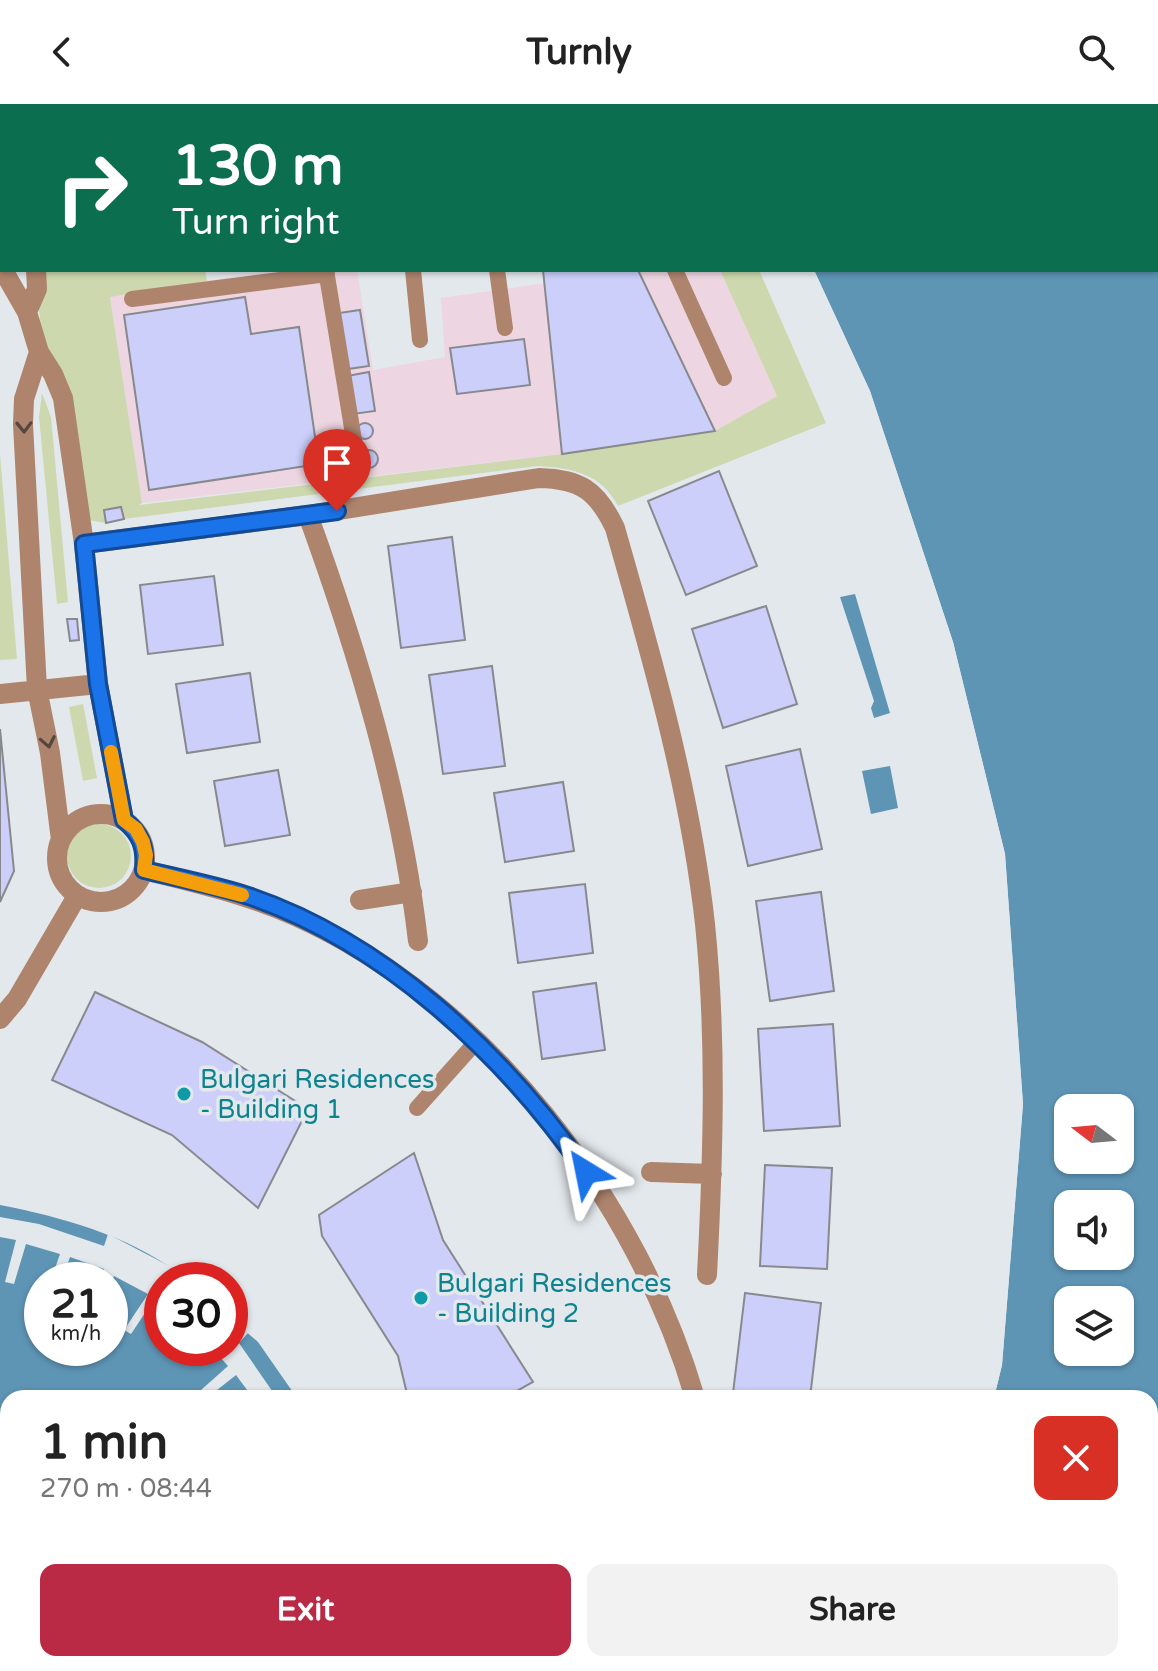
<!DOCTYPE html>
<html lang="en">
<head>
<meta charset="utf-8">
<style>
  :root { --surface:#fff; --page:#f2f2f2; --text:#222; --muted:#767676; --accent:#bb2a45 }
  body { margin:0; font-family:"Varela Round",sans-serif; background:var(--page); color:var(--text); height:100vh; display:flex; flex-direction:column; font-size:30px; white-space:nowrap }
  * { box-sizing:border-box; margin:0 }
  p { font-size:26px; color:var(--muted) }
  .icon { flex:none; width:44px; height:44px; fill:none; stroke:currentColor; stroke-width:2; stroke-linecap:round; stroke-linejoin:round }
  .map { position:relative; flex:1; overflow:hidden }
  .side { position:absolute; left:0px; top:1286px; width:1158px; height:282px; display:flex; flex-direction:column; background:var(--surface); border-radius:24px 24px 0 0; box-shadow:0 2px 6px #0004 }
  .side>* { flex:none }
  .top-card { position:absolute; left:0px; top:0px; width:1158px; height:168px; box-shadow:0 2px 6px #0004; background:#0b6e4f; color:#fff; overflow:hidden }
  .needle { width:52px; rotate:286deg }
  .controls { position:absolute; left:1054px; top:990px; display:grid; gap:16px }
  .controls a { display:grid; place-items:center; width:80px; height:80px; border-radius:16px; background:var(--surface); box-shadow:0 2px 6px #0004; font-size:40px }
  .speed { position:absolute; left:24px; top:1158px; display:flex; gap:16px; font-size:40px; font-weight:700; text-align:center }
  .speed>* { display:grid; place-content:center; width:104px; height:104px; border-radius:50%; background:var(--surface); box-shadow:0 2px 6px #0004; line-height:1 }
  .speed small { font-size:20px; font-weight:400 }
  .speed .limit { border:12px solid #d22; background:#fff; color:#111 }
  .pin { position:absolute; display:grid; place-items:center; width:68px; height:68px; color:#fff; margin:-82px -34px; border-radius:50% 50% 50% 0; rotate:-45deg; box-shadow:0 0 8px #0007 }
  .pin .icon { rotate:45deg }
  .me { position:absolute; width:88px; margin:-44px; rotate:325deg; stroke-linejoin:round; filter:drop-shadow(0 0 6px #0008) }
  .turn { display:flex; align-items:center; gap:28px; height:168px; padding:0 40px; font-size:36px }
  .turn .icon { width:104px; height:104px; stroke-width:2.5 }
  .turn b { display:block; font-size:56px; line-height:68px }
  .round { display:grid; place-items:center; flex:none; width:84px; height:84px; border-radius:16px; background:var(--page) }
  .head { display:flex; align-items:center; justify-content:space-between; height:136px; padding:0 40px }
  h1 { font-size:48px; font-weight:700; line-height:60px }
  .action { display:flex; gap:16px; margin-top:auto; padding:16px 40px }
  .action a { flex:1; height:92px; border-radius:16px; background:var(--accent); color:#fff; font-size:32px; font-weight:700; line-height:92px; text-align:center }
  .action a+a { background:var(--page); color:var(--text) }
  header { display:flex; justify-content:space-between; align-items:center; height:104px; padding:0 40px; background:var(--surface); font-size:36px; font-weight:700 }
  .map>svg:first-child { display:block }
  .industrial { fill:#edd6e1 }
  .green { fill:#ced8ae }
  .water { fill:#5e95b5; fill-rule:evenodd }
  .pier { fill:#e3e8ec }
  .building { fill:#cbcffa; stroke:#88898e; stroke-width:2 }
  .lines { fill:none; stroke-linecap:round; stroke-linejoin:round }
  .service { stroke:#ae846d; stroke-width:16 }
  .minor { stroke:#ae846d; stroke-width:20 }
  .tertiary { stroke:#ae846d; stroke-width:20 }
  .oneway { stroke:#544640 }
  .route-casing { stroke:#114b97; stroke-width:20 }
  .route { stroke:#1a73e8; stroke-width:14 }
  .slow { stroke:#f59e0b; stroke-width:14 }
  .culture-dot { fill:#0f9aa8; stroke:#e3e8ec; stroke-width:3 }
  .labels { text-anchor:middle; stroke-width:7; stroke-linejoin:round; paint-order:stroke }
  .culture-label { font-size:26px; fill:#0d838f; stroke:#e3e8ec; text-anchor:start }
</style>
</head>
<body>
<header><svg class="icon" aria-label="back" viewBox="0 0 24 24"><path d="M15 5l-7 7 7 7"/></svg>Turnly<svg class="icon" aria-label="search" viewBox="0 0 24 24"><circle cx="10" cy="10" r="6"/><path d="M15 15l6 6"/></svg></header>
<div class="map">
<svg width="1158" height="1567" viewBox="0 0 1158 1567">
  <rect width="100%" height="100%" fill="#e3e8ec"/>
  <path class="industrial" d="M279,166h78l16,100 72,-13 -4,-59 105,-15 -1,-13h175l57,126 -62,35 -153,23 -420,49 -32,-207z"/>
  <path class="green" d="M46,166h159l2,11 -97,16 32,206 -3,2 423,-51 153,-23 62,-35 -57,-126h39l67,153 -208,83c-17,-33 -46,-38 -81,-40l-413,53 -3,-12 -17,3 2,13 -18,-3 -44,-169 -5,-41z
    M42,289l9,24 17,185 -11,2 -18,-187z
    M0,350l17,205 -17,1z
    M83,600l14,74 -14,3 -14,-74z
    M67 752a32 32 0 1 1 64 0a32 32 0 1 1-64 0Z"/>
  <path class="water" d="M732,0h426v1567h-237l3,-7h226v-266h-156l8,-33 21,-261 -18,-250 -52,-212 -83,-251 -56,-121h342v-164zM1068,1004h52v52h-52zM1068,1100h52v52h-52zM1068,1196h52v52h-52z
    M855,490l35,119 -16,5 -3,-10 3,-7 -34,-104z
    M890,662l8,42 -27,6 -9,-43z
    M0,1101c66,13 134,32 188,75h-26v68h68v-30l28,24 39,56h-289v266h349l-1,7h-356zM42,1176h68v68h-68z"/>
  <path class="pier" d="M810,166h4l56,121 83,251 52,212 18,250 -21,261 -8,33h-4l8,-34 21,-260 -18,-249 -52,-211 -83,-252z
    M0,1113l39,7 65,22 4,-12 67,35 13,11h-26v26l-9,-5 -22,33 -7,-4 24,-36 -34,-18 -4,8v-4h-10l4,-11 -34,-12 -8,23h-11l9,-26 -34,-10 -12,40 -9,-2 11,-42 -16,-3z
    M230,1214l18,15 -9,10 38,55h-24l-17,-23 -29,23h-15l36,-32 -16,-18h18z"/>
  <path class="building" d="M543,166h95l77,161 -153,23z
    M245,193l6,37 48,-7 20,137 -170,26 -25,-175z
    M360,206l9,56 -21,3 -9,-56z
    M524,235l6,46 -73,9 -7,-46z
    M369,268l6,39 -22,3 -6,-38z
    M357 327a8 8 0 1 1 16 0a8 8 0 1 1-16 0Z
    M360 355a9 9 0 1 1 18 0a9 9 0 1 1-18 0Z
    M719,367l38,95 -71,29 -38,-94z
    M121,403l3,12 -18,4 -2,-13z
    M452,433l13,103 -64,8 -13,-102z
    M214,472l9,69 -75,9 -8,-69z
    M766,502l31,98 -74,24 -31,-99z
    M67,515h10l2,21 -9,1z
    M492,562l13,100 -62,8 -14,-99z
    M250,569l10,69 -73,11 -11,-69z
    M0,625l14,142 -14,31z
    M800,645l22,100 -74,17 -22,-100z
    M278,666l12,65 -65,11 -11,-65z
    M563,678l11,69 -69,11 -11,-69z
    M585,780l8,69 -75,10 -9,-70z
    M821,788l13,99 -64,10 -14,-100z
    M596,879l9,67 -63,9 -9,-67z
    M95,888l107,50 106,67 -50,99 -86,-73 -120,-55z
    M833,920l7,102 -76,5 -6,-102z
    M414,1049l29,87 90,142 -29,16h-96l-10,-42 -76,-120 -3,-21z
    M765,1061l67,3 -5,101 -67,-3z
    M745,1189l76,10 -11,95h-33l-44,-5z
    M455,1560h101l-1,7h-102z"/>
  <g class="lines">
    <path class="service" d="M326,166l29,176
      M413,166l7,70
      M497,166l8,58
      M675,166l49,108
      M132,195l195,-25
      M417,1004l59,-66
      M803,1567l1,-7"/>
    <path class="minor" d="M3,166l24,42 12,40 14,22 10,24 21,146 14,140 26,136
      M27,208l10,-23 -1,-19
      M39,248l-15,47 -1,25 14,265 13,64 11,87
      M308,411c50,138 93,280 110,426
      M84,440l224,-29 231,-37c41,1 58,12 76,50 37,130 75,261 90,396 12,117 8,234 2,351
      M0,590l98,-10
      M57 754a44 44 0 1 1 88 0a44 44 0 1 1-88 0Z
      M144,766c52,13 102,24 151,46 190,85 343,285 400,482
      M360,796l52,-8
      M0,915l17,-20 60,-103
      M651,1068l61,2
      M726,1567l1,-7"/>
    <path class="tertiary" d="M1020,0l26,2
      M0,2h2
      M353,2l12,-2
      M632,2l23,-2
      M1156,11l2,1
      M0,126h2"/>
  </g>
  <defs><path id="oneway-chevron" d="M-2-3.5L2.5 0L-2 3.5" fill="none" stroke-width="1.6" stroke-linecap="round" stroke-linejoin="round" transform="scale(2)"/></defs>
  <g class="oneway">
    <use href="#oneway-chevron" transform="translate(24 323) rotate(89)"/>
    <use href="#oneway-chevron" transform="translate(48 638) rotate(79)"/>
  </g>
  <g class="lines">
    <defs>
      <path id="route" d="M337,407l-253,33 14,140 26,136c17,14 22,27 20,50 31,7 64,14 95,23 141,44 265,161 347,279"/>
    </defs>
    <use href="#route" class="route-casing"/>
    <use href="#route" class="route"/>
    <path class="slow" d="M111,648l13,68 12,9 7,13 3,13 -2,15 98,25"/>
  </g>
  <g class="culture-dot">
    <circle cx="184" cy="990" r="8"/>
    <circle cx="421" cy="1194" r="8"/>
  </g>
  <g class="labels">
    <g class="culture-label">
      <text x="200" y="984">Bulgari Residences<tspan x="200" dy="30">- Building 1</tspan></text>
      <text x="437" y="1188">Bulgari Residences<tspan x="437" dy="30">- Building 2</tspan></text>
    </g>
  </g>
</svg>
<div class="controls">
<a><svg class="needle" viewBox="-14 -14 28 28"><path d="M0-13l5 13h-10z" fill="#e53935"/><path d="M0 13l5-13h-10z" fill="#767676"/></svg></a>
<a><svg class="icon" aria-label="sound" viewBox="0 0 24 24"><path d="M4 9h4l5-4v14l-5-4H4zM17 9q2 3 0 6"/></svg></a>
<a><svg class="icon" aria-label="layers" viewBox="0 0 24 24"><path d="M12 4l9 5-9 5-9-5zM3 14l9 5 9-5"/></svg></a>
</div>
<div class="speed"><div>21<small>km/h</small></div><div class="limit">30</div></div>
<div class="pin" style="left:337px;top:407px;background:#d93025"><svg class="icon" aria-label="arrive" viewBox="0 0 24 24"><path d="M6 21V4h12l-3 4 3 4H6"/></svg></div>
<svg class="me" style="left:586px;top:1068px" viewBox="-20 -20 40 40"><path d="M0-17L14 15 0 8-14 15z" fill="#1a73e8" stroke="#fff" stroke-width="4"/></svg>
<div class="top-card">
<div class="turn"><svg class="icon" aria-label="right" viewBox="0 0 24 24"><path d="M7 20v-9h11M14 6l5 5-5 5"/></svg><div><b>130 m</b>Turn right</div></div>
</div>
<section class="side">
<div class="head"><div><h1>1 min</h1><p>270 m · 08:44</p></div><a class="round" style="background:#d93025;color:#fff"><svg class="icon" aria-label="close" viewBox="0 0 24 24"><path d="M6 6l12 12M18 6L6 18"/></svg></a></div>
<div class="action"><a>Exit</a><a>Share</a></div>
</section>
</div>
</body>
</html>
